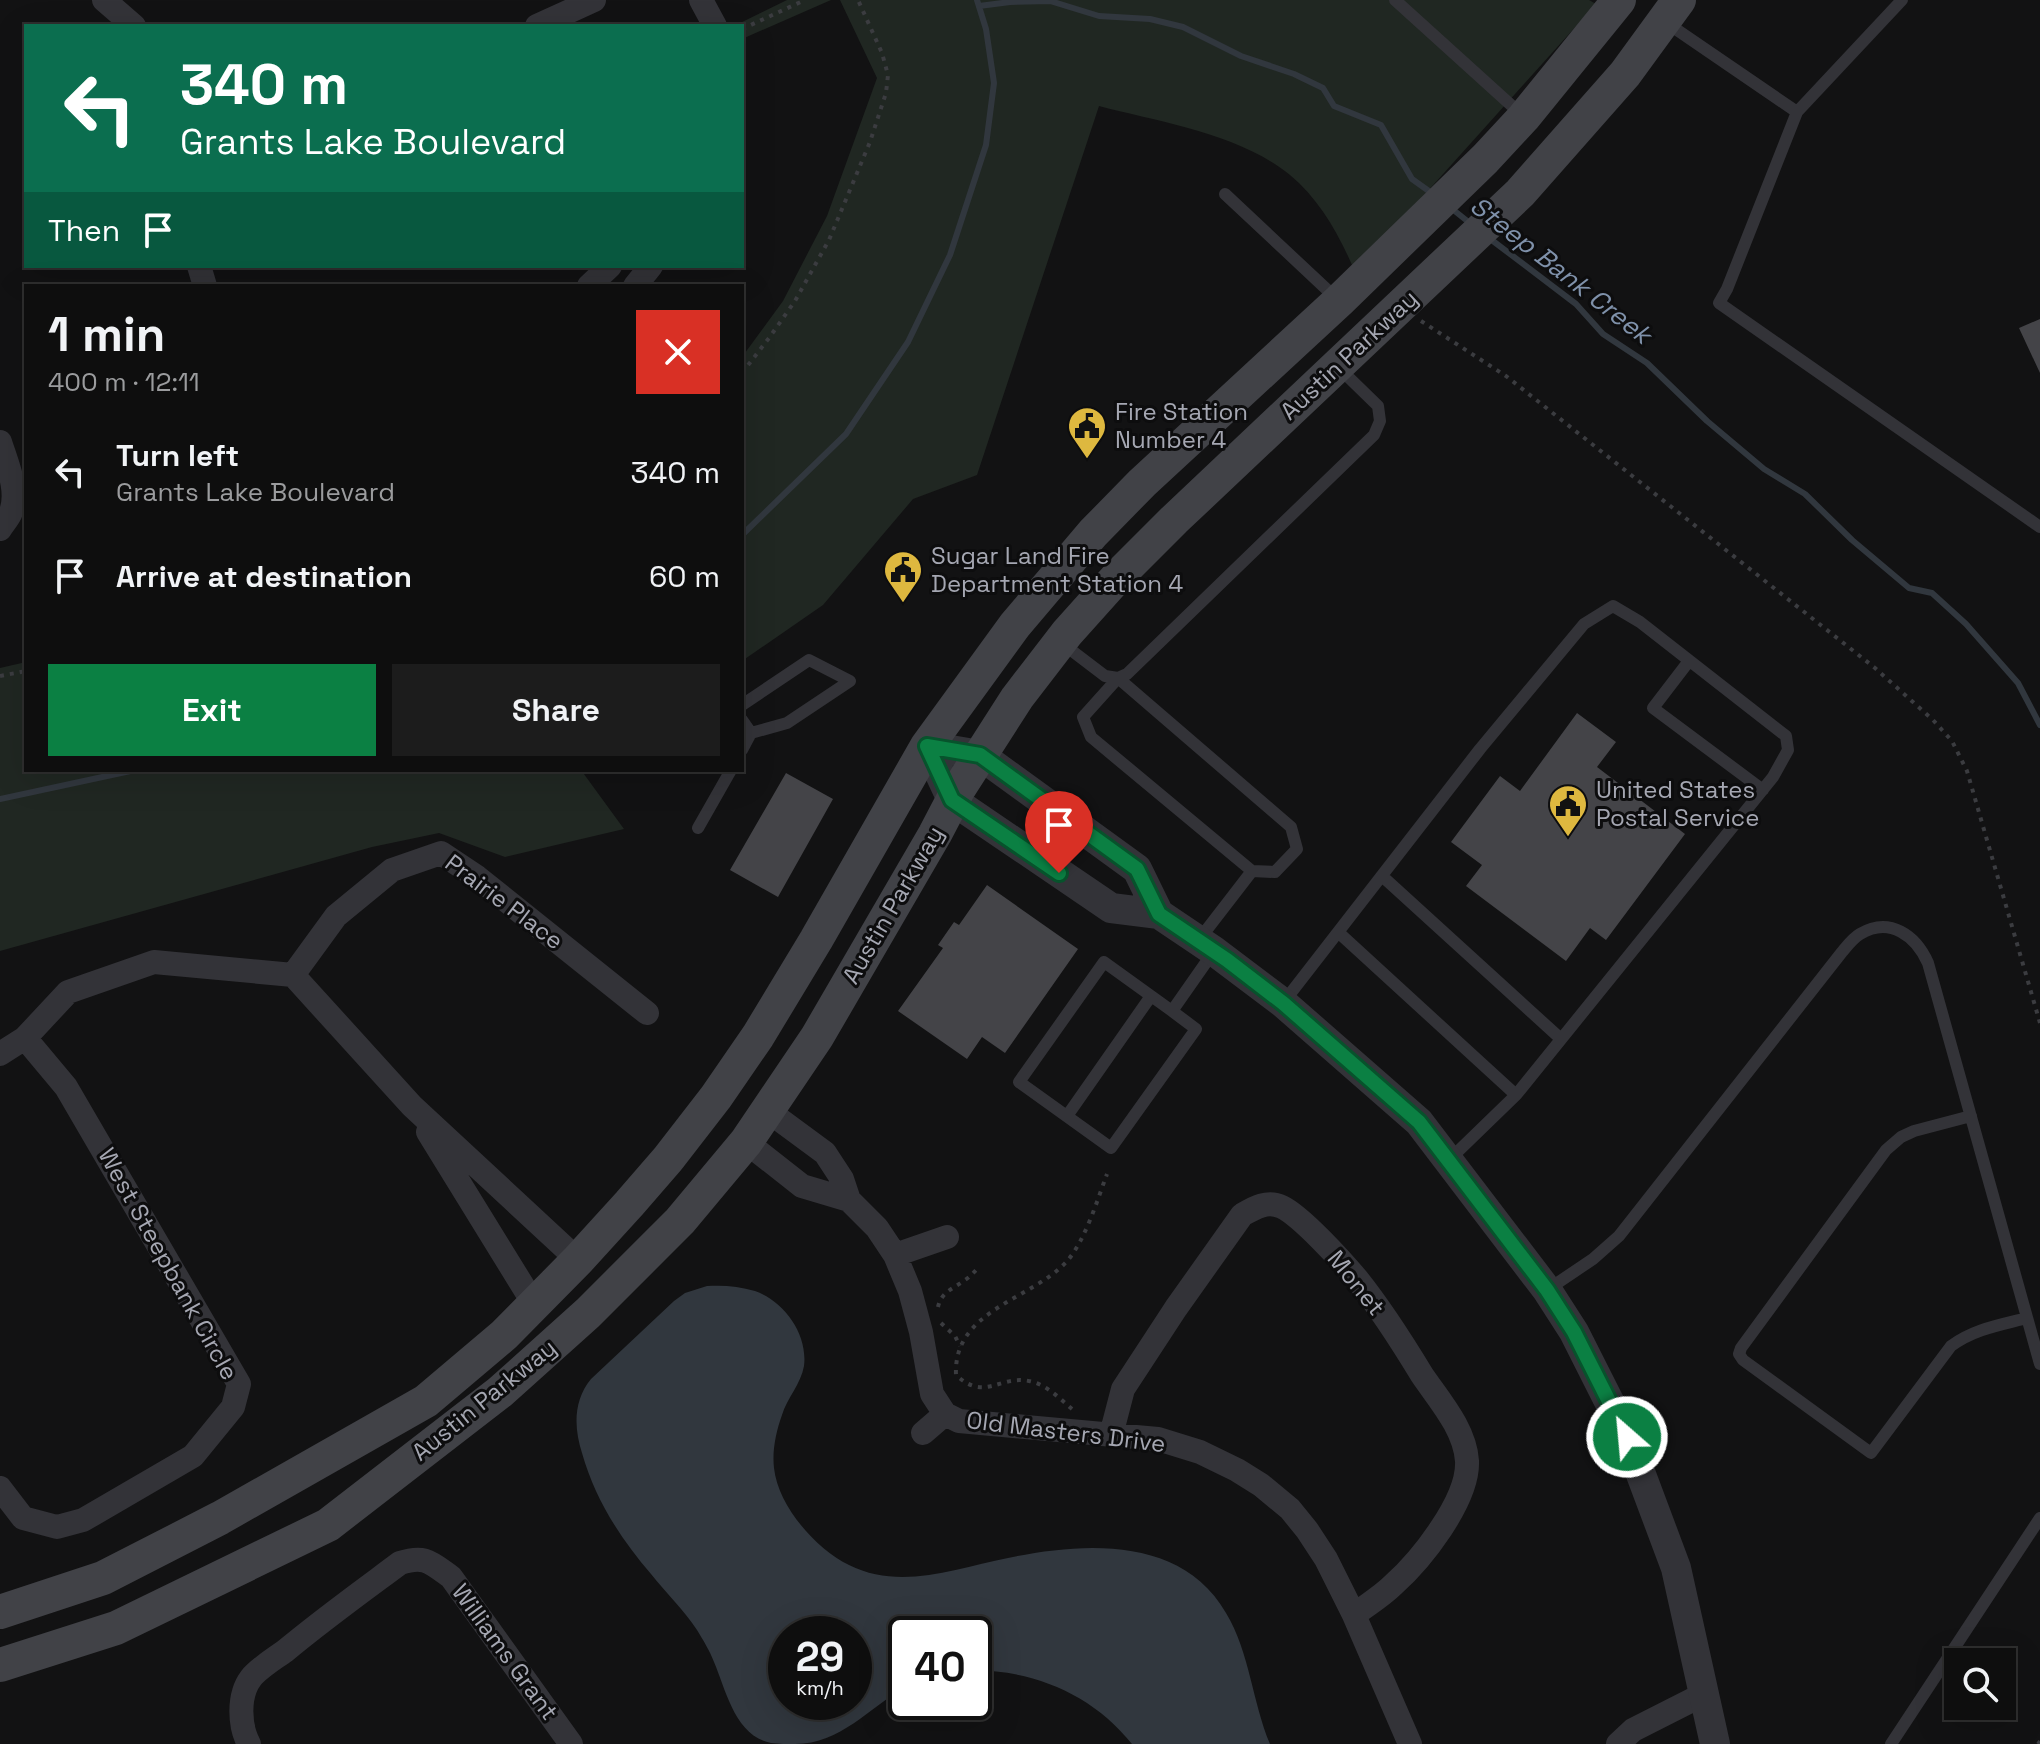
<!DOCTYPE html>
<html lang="en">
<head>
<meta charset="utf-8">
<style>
  :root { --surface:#0e0e0e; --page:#1c1c1c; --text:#f1f3f6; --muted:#9b9c9e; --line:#2e2e2e; --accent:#0b8043 }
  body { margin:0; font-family:"Space Grotesk",sans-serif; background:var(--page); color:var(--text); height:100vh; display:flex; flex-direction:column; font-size:30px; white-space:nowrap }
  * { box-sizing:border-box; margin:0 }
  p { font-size:26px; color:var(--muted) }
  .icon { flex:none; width:44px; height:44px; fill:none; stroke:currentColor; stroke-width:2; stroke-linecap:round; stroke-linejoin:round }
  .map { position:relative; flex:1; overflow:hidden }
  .panel { position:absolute; left:24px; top:284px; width:720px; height:488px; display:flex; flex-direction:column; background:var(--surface); border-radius:0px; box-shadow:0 8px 32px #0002,0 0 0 2px var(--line) }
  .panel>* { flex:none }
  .guide { position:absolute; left:24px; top:24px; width:720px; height:244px; border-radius:0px; box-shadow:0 8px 32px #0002,0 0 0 2px var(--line); background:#0b6e4f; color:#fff; overflow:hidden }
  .tools { position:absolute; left:1944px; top:1648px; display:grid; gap:16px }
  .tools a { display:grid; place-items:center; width:72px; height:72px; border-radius:0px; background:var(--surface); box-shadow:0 8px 32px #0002,0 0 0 2px var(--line); font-size:40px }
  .speed { position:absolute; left:768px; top:1616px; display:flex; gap:16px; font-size:40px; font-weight:700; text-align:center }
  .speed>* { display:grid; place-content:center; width:104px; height:104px; border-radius:50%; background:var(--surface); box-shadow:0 8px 32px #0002,0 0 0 2px var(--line); line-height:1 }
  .speed small { font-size:20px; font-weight:400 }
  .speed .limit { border:4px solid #111; border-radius:12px; background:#fff; color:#111 }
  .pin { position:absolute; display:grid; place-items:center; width:68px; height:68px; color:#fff; margin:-82px -34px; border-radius:50% 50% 50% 0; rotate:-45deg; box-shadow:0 0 8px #0007 }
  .pin .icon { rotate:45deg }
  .me { position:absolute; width:88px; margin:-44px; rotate:333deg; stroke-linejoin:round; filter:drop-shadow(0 0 6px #0008) }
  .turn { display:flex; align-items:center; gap:28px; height:168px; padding:0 24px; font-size:36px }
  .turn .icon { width:104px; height:104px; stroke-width:2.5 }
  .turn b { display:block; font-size:56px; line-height:68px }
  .then { display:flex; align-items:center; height:76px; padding:0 24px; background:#0003; gap:16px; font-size:30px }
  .round { display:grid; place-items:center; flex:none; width:84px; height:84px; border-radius:0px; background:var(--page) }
  .headline { display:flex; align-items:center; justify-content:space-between; height:136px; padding:0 24px }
  h1 { font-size:48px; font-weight:700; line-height:60px }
  .button { display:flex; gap:16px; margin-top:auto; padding:16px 24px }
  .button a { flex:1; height:92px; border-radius:0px; background:var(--accent); color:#fff; font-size:32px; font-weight:700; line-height:92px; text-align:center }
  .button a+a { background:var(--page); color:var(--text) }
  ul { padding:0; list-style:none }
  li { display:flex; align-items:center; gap:24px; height:104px; padding:0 24px }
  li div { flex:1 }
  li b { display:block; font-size:30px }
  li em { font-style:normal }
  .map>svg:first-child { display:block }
  .green { fill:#202722 }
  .water { fill:#31373e; fill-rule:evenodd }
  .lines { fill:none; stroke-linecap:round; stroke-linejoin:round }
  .stream { stroke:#31373e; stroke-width:6 }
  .building { fill:#444448 }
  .path { stroke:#3b3c40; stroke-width:4; stroke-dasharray:4 6; stroke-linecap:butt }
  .service { stroke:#333338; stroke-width:12 }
  .minor { stroke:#333338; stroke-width:24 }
  .tertiary { stroke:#333338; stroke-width:30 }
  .secondary { stroke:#414247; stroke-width:34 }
  .route-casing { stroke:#07532c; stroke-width:20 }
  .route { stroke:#0b8043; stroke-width:14 }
  .labels { text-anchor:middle; stroke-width:6; stroke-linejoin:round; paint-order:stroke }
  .street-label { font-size:24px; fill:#a5a7b2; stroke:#0d0d0e }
  .poi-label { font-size:24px; fill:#a5a7b2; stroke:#0d0d0e; text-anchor:start }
  .water-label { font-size:26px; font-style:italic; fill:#7f91aa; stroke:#0d0d0e }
</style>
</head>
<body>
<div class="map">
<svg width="2040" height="1744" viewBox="0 0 2040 1744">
  <rect width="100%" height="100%" fill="#121213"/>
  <path class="green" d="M787,0h44l-89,39v-13h-8z
    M840,0h749l7,4 -241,268c-15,-36 -35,-72 -65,-97 -50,-41 -130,-53 -191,-69l-122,369 -64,24 -90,106 -81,56v-304l41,-56 44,-85 50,-138z
    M26,662v108h555l43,59 -119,28 -66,-24 -67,14 -372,104v-283z"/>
  <path class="water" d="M707,1286c16,-1 32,0 48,5 29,10 53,43 49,75 -3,18 -17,32 -22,49 -6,17 -10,35 -8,53 4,38 42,81 75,97 52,26 107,3 159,-7 76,-16 174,-22 218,55 24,40 26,88 44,131h-138c-39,-49 -96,-73 -158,-74v-36h-68v53c-38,21 -65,57 -111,57 -8,0 -16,0 -24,-1 -36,-7 -45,-53 -57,-81 -4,-11 -11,-22 -17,-32 -14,-21 -31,-37 -46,-56 -31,-36 -56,-75 -69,-121 -8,-25 -9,-52 9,-74l83,-78 11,-8zM786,1634h68v68h-68z"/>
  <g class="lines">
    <path class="stream" d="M979,6l31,-4 40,-1 49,15 51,3 33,8 58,29 53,18 29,14 11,18 47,19 31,54 21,15
      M1451,208l20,16
      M1489,238l87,66 27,30 44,29 60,58 57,48 41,25 47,46 57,48 23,5 34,31 52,59 22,42
      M742,535l104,-101 62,-92 42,-87 36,-110 8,-62 -8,-54 -9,-29
      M0,799l135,-29"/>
  </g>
  <path class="building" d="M2040,319v54l-21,-45z
    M1577,713l39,29 -19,25 88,67 -79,106 -16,-12 -24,33 -100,-75 16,-21 -31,-23 49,-66 20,15z
    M786,773l47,26 -55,98 -48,-27z
    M987,885l91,64 -73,104 -23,-16 -15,22 -69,-48 45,-63 -5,-3 16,-23 5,3z"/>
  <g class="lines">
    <path class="path" d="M742,29l63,-29
      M1421,321l85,55 369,292 58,52 19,21 15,30 73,252
      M742,373l27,-35 26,-37 34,-61 41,-98 16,-49 2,-18 -6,-22 -24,-53
      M0,676l26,-5
      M938,1307c3,-15 15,-18 27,-27 6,-4 10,-9 15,-14
      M941,1323l14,13 5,10
      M1072,1409c-13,-11 -26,-25 -43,-28 -30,-6 -44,21 -73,-6 -3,-66 77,-75 112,-115 18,-22 29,-59 39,-86
      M2038,1744l2,-3"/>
    <path class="service" d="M1395,0l127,115
      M1902,0l-105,112 -70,177 -8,14 321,224
      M1664,21l133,91
      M1225,194l112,105
      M1063,644l42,32 13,2 9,-4 247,-239 6,-14 -2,-15 -40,-39
      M1689,661l-36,47 110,82
      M1118,678l173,149 6,22 -22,23 -23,-1 -161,-134 -8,-20z
      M742,705l67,-45 41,21 -63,42 -36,10
      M742,720l9,13 -9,17
      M698,828l33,-58
      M1382,876l179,163
      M1338,932l178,163
      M1198,941l54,-70
      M1283,1003l197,-254 104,-125 29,-18 27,16 146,114 2,14 -15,27 -257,318 -67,65
      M1172,1011l-68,-49 -85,120 92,66 85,-119 -24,-18 42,-60
      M1067,1116l84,-120
      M1971,1116l-57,15 -13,6 -15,13 -145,198 -2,6 4,6 128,93 80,-107c23,-17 49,-21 76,-28
      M1547,1290l46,-31 26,-23 223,-284c5,-6 11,-14 18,-18 30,-18 56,2 68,29l112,401
      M1891,1744l149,-226"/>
    <path class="minor" d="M104,0l30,26
      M701,0l14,26
      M537,26l57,-26
      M199,266l6,20
      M589,286l21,-20
      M635,286l16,-20
      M0,442c7,22 19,48 11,70 -2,6 -8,12 -11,17
      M293,975l43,-59 56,-46 49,-17 36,24 170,136
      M0,1054l25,-16 43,-46 86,-30 139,13 119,131 166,154
      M768,1111l57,42 17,26 7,21 28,28 18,27 15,36 11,41 11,62 13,20 14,7 199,18 42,13 37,18 24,15 29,24 17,21 19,29 28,56 56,129
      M428,1132l106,172
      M746,1142l56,44 47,14
      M895,1255l52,-18
      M923,1433l22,-19
      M1111,1435l12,-46 53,-81 66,-93c12,-7 25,-15 40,-8 19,9 60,54 75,72 24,30 45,63 65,96 17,25 43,54 45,86 2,39 -46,99 -74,124 -11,11 -26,20 -39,30
      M0,1488l23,30 34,9 26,-7 110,-64 40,-49 6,-23 -173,-297 -41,-49
      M249,1744c-10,-18 -11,-49 2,-66 8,-10 23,-19 34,-27 37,-31 76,-59 115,-88 25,-8 30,-1 51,14l120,167
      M1618,1744l15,-14 71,-36"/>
    <path class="tertiary" d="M927,746l25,54 159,108 48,6 55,37 69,52 136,119 128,168 27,42 53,105 49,131 39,176
      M927,746l53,9 157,114 22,45"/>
    <path class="secondary" d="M0,1612l103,-34 117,-60 206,-117 78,-66 74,-75 51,-56 39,-45 48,-62 42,-61 58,-96 111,-194 88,-121 78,-92 49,-50 197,-182 146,-142 39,-42 95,-117
      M0,1665l116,-37 212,-103 172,-133 88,-79 92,-92 66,-79 71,-105 118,-203 23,-44 59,-92 50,-65 52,-58 55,-55 346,-327 105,-119 54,-74"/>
  </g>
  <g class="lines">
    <defs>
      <path id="route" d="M1059,873l-107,-73 -25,-54 53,9 157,114 22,45 68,46 56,43 136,119 128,168 27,42 53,105"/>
    </defs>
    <use href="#route" class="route-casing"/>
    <use href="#route" class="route"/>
  </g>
  <defs>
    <symbol id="civic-pin" viewBox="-11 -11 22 30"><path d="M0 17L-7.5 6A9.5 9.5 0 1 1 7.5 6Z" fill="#deb83f" stroke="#0d0d0e"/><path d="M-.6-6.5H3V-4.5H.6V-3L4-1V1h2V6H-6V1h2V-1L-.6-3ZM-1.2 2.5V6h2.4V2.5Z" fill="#111"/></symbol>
  </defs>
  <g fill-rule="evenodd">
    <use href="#civic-pin" x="1065" y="404" width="44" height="60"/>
    <use href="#civic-pin" x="881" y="548" width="44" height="60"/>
    <use href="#civic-pin" x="1546" y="782" width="44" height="60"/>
  </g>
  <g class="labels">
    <g class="street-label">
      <text transform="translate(1349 355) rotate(-43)" y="8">Austin Parkway</text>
      <text transform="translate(504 902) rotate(37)" y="8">Prairie Place</text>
      <text transform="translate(893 905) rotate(-60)" y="8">Austin Parkway</text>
      <text transform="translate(168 1264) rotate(61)" y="8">West Steepbank Circle</text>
      <text transform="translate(1356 1283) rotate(51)" y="8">Monet</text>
      <text transform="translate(484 1400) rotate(-39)" y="8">Austin Parkway</text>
      <text transform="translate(1066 1432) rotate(7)" y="8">Old Masters Drive</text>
      <text transform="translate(505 1652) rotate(54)" y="8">Williams Grant</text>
    </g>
    <g class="poi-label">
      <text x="1115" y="420">Fire Station<tspan x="1115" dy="28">Number 4</tspan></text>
      <text x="931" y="564">Sugar Land Fire<tspan x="931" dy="28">Department Station 4</tspan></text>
      <text x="1596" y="798">United States<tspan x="1596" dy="28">Postal Service</tspan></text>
    </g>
    <g class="water-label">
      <text transform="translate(1561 270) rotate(38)" y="9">Steep Bank Creek</text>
    </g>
  </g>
</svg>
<div class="tools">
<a><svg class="icon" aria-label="search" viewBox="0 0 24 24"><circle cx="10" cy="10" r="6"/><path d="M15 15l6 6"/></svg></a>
</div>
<div class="speed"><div>29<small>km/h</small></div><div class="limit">40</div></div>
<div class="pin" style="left:1059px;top:873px;background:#d93025"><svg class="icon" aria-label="arrive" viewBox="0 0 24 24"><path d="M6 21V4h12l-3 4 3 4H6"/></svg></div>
<svg class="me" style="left:1627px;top:1437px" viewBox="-20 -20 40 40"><circle r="17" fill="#0b8043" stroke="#fff" stroke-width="3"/><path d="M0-11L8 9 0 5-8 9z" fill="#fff"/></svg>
<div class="guide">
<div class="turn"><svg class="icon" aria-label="left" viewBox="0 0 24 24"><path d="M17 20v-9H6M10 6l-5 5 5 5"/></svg><div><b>340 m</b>Grants Lake Boulevard</div></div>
<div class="then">Then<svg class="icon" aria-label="arrive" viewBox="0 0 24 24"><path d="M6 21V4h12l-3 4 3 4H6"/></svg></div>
</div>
<section class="panel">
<div class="headline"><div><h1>1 min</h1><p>400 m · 12:11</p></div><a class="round" style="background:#d93025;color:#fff"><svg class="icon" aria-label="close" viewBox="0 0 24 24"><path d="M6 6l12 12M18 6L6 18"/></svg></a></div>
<ul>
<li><svg class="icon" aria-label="left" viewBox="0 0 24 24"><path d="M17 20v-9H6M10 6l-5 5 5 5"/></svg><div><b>Turn left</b><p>Grants Lake Boulevard</p></div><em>340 m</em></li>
<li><svg class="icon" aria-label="arrive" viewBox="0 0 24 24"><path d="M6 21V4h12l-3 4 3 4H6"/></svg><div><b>Arrive at destination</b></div><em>60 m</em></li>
</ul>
<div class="button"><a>Exit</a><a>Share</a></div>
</section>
</div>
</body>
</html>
